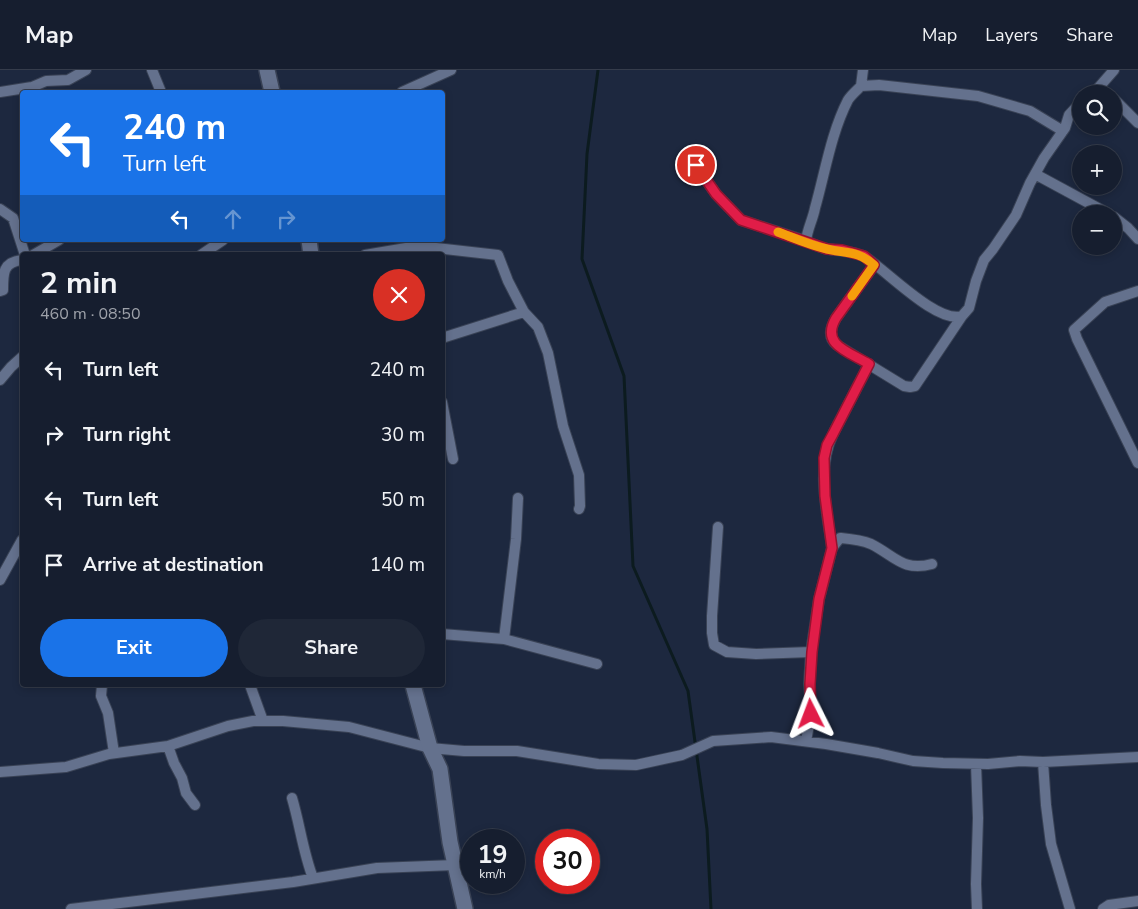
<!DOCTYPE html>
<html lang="en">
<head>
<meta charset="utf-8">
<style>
  :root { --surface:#161e2f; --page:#1f2737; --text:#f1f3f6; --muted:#9ea2aa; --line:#353c4b; --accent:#1a73e8 }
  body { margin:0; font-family:"Nunito Sans",sans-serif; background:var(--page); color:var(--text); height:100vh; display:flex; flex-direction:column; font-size:19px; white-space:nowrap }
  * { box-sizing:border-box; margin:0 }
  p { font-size:16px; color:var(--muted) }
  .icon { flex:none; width:28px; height:28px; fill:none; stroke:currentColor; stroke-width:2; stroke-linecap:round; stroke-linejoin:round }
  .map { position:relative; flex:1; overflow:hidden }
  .side { position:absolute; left:20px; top:182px; width:425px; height:435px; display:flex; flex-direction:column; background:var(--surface); border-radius:5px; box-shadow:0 2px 8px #0003,0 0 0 1px var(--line) }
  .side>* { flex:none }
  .banner { position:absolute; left:20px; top:20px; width:425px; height:152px; border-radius:5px; box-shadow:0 2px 8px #0003,0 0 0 1px var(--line); background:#1a73e8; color:#fff; overflow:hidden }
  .tools { position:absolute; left:1072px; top:15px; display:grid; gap:10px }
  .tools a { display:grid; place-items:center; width:50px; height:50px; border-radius:50%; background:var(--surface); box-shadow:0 2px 8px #0003,0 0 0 1px var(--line); font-size:25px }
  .speed { position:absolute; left:460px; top:759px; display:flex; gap:10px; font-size:25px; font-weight:700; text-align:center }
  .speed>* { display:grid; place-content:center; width:65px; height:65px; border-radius:50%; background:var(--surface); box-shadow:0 2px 8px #0003,0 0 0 1px var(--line); line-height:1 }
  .speed small { font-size:12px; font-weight:400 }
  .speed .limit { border:8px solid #d22; background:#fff; color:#111 }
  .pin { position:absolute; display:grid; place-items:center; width:42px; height:42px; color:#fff; margin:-21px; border:2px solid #fff; border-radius:50%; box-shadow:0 1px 5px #0007 }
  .me { position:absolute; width:55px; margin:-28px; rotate:357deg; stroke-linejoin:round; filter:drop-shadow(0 0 4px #0008) }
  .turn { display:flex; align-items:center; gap:18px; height:105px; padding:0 20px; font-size:22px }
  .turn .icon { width:65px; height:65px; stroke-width:2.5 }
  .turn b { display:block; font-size:35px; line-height:42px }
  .lanes { display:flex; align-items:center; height:48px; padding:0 20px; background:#0003; justify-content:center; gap:25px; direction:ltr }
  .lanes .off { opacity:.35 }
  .round { display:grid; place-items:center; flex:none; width:52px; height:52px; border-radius:26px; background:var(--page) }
  .summary { display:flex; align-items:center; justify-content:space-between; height:85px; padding:0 20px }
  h1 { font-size:30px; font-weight:700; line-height:38px }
  .action { display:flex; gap:10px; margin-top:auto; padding:10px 20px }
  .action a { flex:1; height:58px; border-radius:30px; background:var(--accent); color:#fff; font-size:20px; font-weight:700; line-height:58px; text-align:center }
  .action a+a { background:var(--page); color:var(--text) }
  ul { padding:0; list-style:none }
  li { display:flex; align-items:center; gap:15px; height:65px; padding:0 20px }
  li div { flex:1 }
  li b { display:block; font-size:19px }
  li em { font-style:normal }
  header { display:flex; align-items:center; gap:30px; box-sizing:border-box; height:70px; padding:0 25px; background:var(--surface); border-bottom:1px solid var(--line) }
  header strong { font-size:24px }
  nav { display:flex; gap:28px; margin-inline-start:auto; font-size:18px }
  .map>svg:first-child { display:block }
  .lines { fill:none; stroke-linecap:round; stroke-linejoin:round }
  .stream { stroke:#0c1b1f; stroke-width:3 }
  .street-casing { stroke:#394255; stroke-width:12 }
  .secondary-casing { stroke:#394255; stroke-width:18 }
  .street { stroke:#64718d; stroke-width:10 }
  .secondary { stroke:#64718d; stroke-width:15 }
  .route-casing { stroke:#92132f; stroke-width:12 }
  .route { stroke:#e11d48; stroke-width:9 }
  .slow { stroke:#f59e0b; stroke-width:9 }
</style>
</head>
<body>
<header>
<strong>Map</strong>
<nav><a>Map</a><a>Layers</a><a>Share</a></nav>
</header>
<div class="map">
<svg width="1138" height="839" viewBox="0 0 1138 839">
  <rect width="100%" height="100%" fill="#1d283f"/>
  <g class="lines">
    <path class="stream" d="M598,0l-11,84 -5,105 42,117 9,190 55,125 19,138 4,80"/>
    <defs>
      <path id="street" d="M152,0l9,22
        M861,16l2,-16
        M0,22l32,-5 14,-6 22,-1 18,-10
        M402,22l49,-22
        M1093,24l21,-24
        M1114,29l24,24
        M1063,61l-33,-20 -52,-15 -99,-11 -18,1c-4,4 -10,9 -13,14 -17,33 -23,73 -33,108 -2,11 -8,22 -9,33 7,3 14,7 22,8 11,2 27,2 37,8 21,13 72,67 97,59l7,-8 7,-27 8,-21 9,-11 23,-34 14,-32 14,-25 21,-30 4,-13 12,-13
        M687,83l29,41 25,26 65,21
        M1035,104l74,40
        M0,139l13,9 12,37
        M1114,147l14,11 10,11
        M33,185l26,-15
        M201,185l22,-15
        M365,185l53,-9 80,9 10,26 16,31 14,15 10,26 15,73 16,49 1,31 -1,3
        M874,195l-38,53c-5,9 -9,19 1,27l67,41 6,1 5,-1 47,-70
        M0,221l3,-1c0,-17 0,-28 19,-30
        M1138,221l-33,11 -31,28 3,9 61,124
        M442,268l82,-26
        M0,310l11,-13 11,-10
        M442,332l11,57
        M718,457l-6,89v17l2,12 13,7 29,2 55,-2
        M832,478c-5,-38 -16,-79 1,-114l36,-70
        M0,510l22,-40
        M442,564l62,5 93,25
        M504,569l12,-100 2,-41
        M102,615l-1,11 7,17 6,40
        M250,615l13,36
        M806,671l5,-27 -2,-30 2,-32 8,-53 13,-51 8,-10c10,1 21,2 31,6 24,12 32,28 61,20
        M168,676l6,17 8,15 4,15 9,12
        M1043,692l3,43 5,39 19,65
        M976,694l2,54 -2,66 1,25
        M0,702l66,-5 43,-13 59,-8 60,-20 25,-5h30l66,6 81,21 34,3h53l81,13 38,1 46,-10 31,-14 58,-4 55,7 52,9 35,8 30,2 45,1 32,-3 23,1 95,-5
        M292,728c8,27 11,54 21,80
        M71,839l222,-27 84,-14 78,-3
        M1103,839l6,-4 29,-4"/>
      <path id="secondary" d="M267,0l5,22
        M309,170l2,15
        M413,615l17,63 10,21 10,73 15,67"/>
    </defs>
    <use href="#street" class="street-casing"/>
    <use href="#secondary" class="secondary-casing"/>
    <use href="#street" class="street"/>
    <use href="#secondary" class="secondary"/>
  </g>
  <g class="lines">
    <defs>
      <path id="route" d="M696,95l20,29 25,26 86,29 15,1 22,6 10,9 -38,53c-16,27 13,34 33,46l-36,70 -6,11 -3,13 1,38 7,52 -13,51 -7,53 -2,32 1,30"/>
    </defs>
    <use href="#route" class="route-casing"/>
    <use href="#route" class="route"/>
    <path class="slow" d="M778,162c16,6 32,13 49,17 20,5 30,1 47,16l-22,31"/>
  </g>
</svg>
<div class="tools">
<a><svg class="icon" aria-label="search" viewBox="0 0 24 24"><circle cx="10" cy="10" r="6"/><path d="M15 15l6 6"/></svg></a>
<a>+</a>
<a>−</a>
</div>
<div class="speed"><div>19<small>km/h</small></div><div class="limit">30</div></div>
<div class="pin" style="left:696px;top:95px;background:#d93025"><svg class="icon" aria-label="arrive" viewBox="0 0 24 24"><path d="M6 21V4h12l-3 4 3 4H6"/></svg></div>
<svg class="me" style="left:811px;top:644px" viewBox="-20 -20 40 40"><path d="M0-17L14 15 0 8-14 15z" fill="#e11d48" stroke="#fff" stroke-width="4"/></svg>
<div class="banner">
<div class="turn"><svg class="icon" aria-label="left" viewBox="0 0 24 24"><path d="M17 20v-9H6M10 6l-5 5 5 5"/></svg><div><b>240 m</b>Turn left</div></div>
<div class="lanes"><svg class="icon" aria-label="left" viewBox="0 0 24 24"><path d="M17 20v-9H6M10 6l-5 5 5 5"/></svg><svg class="icon off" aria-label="ahead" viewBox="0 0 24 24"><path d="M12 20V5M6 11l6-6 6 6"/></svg><svg class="icon off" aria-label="right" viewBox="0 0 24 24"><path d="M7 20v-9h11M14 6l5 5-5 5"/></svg></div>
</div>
<section class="side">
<div class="summary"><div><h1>2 min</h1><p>460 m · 08:50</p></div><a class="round" style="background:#d93025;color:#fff"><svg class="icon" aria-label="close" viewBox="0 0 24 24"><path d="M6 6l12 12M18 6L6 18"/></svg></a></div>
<ul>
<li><svg class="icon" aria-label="left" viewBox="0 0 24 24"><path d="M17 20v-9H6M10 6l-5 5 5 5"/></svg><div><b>Turn left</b></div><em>240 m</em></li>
<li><svg class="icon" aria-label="right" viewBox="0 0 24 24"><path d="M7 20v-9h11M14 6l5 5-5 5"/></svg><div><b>Turn right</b></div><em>30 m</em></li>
<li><svg class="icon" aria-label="left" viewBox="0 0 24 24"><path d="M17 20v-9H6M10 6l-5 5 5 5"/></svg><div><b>Turn left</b></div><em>50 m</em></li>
<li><svg class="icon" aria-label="arrive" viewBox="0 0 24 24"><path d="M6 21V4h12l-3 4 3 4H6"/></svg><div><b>Arrive at destination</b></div><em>140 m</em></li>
</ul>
<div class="action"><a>Exit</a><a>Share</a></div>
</section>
</div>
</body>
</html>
